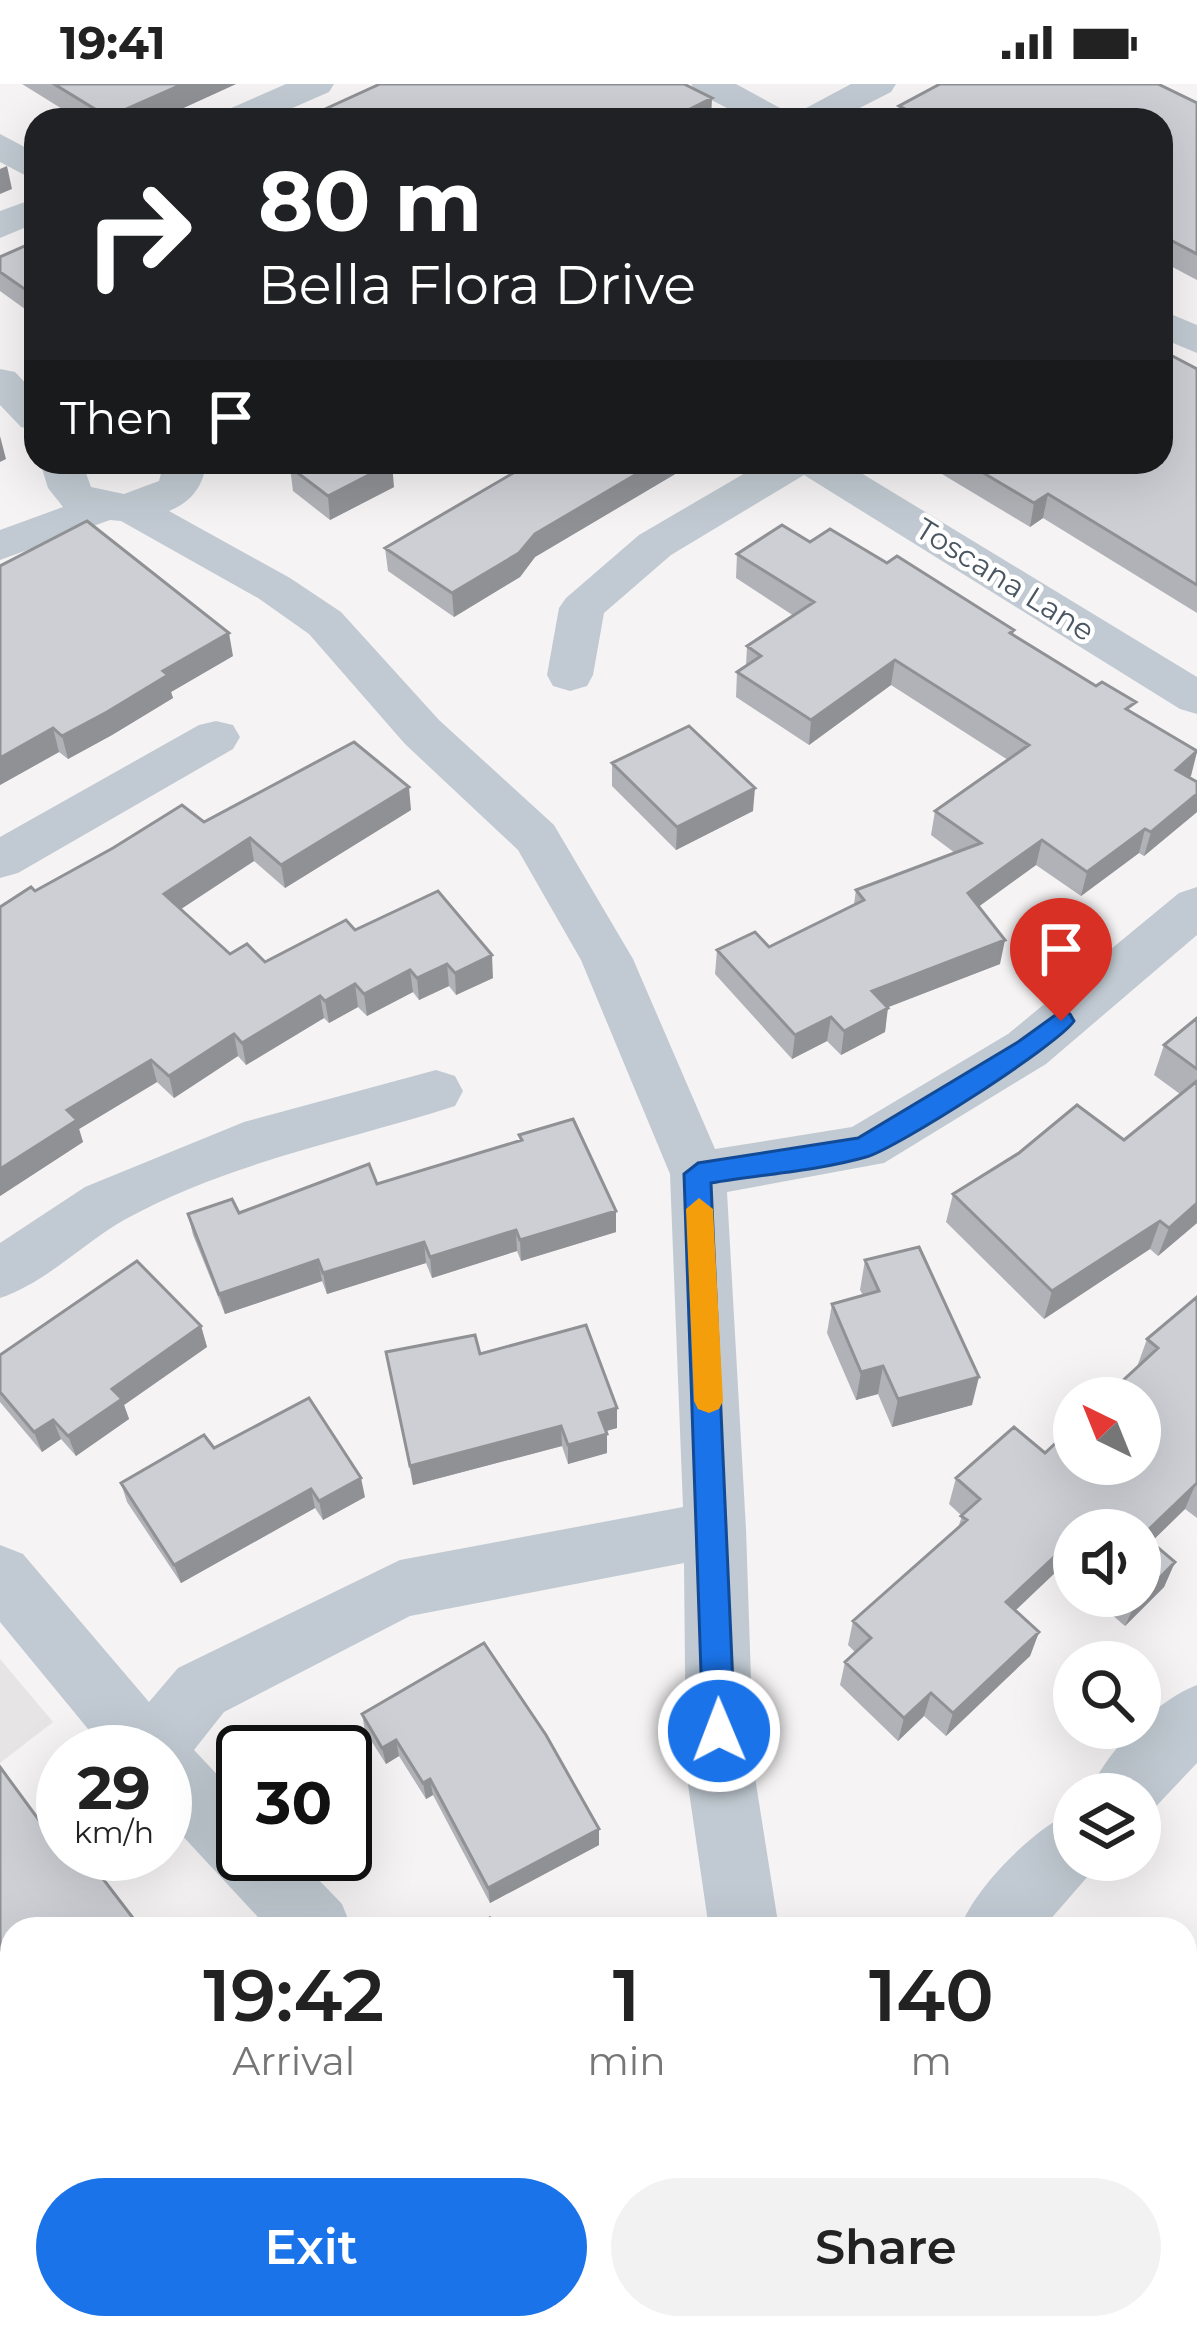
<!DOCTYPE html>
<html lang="en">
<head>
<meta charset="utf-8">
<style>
  :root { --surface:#fff; --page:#f2f2f2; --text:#222; --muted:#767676; --accent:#1a73e8 }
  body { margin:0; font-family:Montserrat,sans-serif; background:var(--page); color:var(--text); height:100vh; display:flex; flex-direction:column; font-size:45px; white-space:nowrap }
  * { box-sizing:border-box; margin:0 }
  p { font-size:39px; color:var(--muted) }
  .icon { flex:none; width:66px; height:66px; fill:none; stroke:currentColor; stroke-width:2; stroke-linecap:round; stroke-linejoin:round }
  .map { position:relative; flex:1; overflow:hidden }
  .details { position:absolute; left:0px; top:1833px; width:1197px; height:423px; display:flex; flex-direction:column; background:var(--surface); border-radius:36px 36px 0 0; box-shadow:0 12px 48px #0002 }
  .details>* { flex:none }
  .banner { position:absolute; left:24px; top:24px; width:1149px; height:366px; border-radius:36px; box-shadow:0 12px 48px #0002; background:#202124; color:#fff; overflow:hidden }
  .needle { width:78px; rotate:317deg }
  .buttons { position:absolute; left:1053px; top:1293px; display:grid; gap:24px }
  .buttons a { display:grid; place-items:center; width:108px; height:108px; border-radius:50%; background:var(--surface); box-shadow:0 12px 48px #0002; font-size:60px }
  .speed { position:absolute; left:36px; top:1641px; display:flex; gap:24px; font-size:60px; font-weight:700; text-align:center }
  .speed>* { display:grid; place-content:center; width:156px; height:156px; border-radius:50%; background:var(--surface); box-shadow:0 12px 48px #0002; line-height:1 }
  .speed small { font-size:30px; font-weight:400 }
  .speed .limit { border:6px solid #111; border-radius:18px; background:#fff; color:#111 }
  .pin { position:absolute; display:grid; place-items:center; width:102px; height:102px; color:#fff; margin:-123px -51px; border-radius:50% 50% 50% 0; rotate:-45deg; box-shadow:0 0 12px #0007 }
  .pin .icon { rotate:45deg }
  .me { position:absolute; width:132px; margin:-66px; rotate:359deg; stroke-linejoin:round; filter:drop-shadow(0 0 9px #0008) }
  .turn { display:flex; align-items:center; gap:42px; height:252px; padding:0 36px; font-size:54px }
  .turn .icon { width:156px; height:156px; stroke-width:2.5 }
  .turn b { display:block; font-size:84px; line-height:102px }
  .then { display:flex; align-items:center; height:114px; padding:0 36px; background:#0003; gap:24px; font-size:45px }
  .eta { display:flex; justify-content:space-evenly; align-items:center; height:204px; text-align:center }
  .eta b { font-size:72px; font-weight:600; line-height:84px }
  .button { display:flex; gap:24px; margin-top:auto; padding:24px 36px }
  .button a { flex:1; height:138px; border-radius:72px; background:var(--accent); color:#fff; font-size:48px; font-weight:600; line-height:138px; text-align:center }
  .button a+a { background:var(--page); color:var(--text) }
  .status { display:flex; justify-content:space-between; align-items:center; height:84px; padding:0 60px; background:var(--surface); direction:ltr }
  .status svg { height:33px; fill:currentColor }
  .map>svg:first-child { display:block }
  .education { fill:#e6e4e5 }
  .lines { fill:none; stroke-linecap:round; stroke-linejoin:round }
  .minor { fill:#c1cad2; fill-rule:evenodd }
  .wall { fill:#b0b2b7 }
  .shaded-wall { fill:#909195 }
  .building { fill:#cdcfd5; stroke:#909195; stroke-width:3 }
  .route { fill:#1a73e8; stroke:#114b97; stroke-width:3 }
  .slow { fill:#f59e0b }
  .labels { text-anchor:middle; stroke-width:9; stroke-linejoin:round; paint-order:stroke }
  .far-street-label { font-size:30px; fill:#4a5661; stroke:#fff }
</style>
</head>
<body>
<div class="status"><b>19:41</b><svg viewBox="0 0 49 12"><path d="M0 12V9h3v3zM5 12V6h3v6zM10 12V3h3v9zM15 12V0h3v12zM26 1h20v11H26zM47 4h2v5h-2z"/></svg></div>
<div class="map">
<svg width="1197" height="2255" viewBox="0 0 1197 2255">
  <rect width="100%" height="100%" fill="#f5f3f3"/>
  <path class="education" d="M0,1575l53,63 -53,41z"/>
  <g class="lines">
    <path class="minor" d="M286,0h48l-5,8 -64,28h-48l5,-8z
      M691,0h45l57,31 58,-31h45l-5,8 -55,28h-86l-54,-28z
      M0,50l36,19v28l-36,-19z
      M36,114v25l-36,15v-27z
      M1161,226l36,15v28l-36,-15z
      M0,285l15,3 21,22v37l-15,-4 -21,-22z
      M40,378h42l9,25 33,7 35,-13 5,-19h42c-2,24 -15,40 -37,49l121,67 51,34 98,108 115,105 79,134 82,190 137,-22 156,-93 171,-141 18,-6v48l-151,129 -162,99 -157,29 19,337 8,242 25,158h-70l-23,-158 -2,-208 -274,53 -186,96 -30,38 49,52v52h51l48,50 10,25h-83l-104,-112v-65h-58l-107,-130v-77l23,9 126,148 29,-34 222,-108 283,-53 -13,-333 -89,-214 -63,-110 -113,-106 -96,-110 -51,-36 -137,-77 -11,-1 -110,40v-30l63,-23 -15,-19z
      M764,378h79l354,215v37l-17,-5 -376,-234 -133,80 -67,58 -11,62 -6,11 -17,5 -17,-5 -6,-11 12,-67 7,-10 73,-63z
      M216,637l17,4 7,12 -7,12 -215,124 -18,5v-41l199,-112z
      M436,986l19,6 8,15 -8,15c-109,35 -229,57 -331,114 -42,24 -77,62 -124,78v-55l85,-56 159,-65z
      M1197,1601v78l-51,54 -6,3v-26h-52c18,-42 67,-93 109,-109z
      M1074,1727v49h28l-60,69h-82c13,-40 75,-102 114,-118z
      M12,2057v80l-12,5v-80z
      M797,2244h78l3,11h-78z"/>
  </g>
  <path class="wall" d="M22,0h214l-79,36h-77z
    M1197,19v177l-36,-19v-141h-264l2,-14z
    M36,157v76l-36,-26v-34z
    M1197,285v244l-154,-95 -13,9 -108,-65h239z
    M290,383l104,20 -64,33 -37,-29z
    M687,383l-152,90 -15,20 -66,40 -66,-46 -3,-23z
    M810,458l77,21 127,67 -1,5 120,78 58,63 -2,1 8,5v30l-53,44 -5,-3 -58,43 -45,-31 -58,42 22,57 -113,43 -2,25 -44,23 -14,-14 -35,18 -77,-85 2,-24 52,-3 85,-43 2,-14 99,-37 -24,-18 4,-24 73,-51 -117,-75 -82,60 -73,-48 1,-25 9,-6 1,-20 47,-30 -58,-38 1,-24z
    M0,482l233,90 -62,36 2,6 -61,37 -44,24 -9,-7 -59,33z
    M612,679l141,48 -77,39 -64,-64z
    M411,726l-126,78 -31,-27 -74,48 50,45 35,8 90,-32 138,48 -37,17 -7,-9 -30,14 -6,-8 -46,24 -9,-9 -29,16 -5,-5 -78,47 -8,-9 -64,42 -17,-16 -78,47 4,13 -83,54v-289l35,-16 169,-69z
    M1197,934v205l-39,33 -8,-7 -106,70 -98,-97 7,-28 171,-54 56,-46 -26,-19 10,-30z
    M519,1051l97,97 -95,29 -4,-10 -85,27 -6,-15 -99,31 -5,-13 -97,33 -32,-79 -5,-21 51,-1 138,-29 143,-43z
    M865,1176l107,145 -80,22 -14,-33 -22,6 -29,-67 5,-29 31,-9 -3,-5z
    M1197,1213v221l-12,-9 -34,33 24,20 -11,25 -39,39 -35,-30h50l-66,-66v52l-15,-13 -44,41 24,22 -9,24 -84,80 -22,-20 -26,25 -58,-56 5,-23 10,-10 -7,-7 5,-24 105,-93 4,-12 -13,-12 7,-26 89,-25 92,-86 10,-28z
    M201,1242l6,21 -83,58 5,14 -53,37 -15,-17 -19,13 -42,-50v-47z
    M386,1268l94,2 137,54v20l-11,3 1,22 -39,11 -6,-18 -149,39z
    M214,1364l151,49 -42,23 -8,-12 -134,75 -54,-81 -6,-19z
    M362,1630l237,131 -109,58 -57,-108 -7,4 -27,-43 -13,8 -21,-33z
    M1185,1897l12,4v118l-12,-12z
    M1070,2244h34l-16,11h-11z"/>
  <path class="shaded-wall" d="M183,0h53l-79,36h-48l-1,-3z
    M712,14l-1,22h-43z
    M7,82l5,23 -12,5v-25z
    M0,352l6,23 -6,3z
    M657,378h31l-1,5 -152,90 -15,20 -66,40 -2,-24 83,-59z
    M392,379l2,24 -64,33 -2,-24z
    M1048,410l-5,24 -13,9 4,-24z
    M229,549l4,23 -62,36 2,6 -61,37 -44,24 -6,-23 101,-65z
    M895,576l-4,25 -82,60 2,-25z
    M53,644l6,24 -59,33v-27z
    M1197,668l-6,24 -22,18 7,-24z
    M409,703l2,23 -126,78 -4,-23z
    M755,704l-2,23 -77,39 1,-23z
    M1197,710v18l-53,44 7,-24z
    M1145,745l-6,24 -58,43 6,-24z
    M250,754l4,23 -85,56 -5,-23z
    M1042,756l-6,25 -73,53 5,-25z
    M1005,856l-5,24 -132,51 4,-24z
    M492,871l1,23 -37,17 -1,-22z
    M447,880l2,22 -30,14 -2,-22z
    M410,886l3,22 -46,24 -3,-22z
    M355,900l3,23 -29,16 -4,-22z
    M320,912l4,22 -78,47 -4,-22z
    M888,924l-3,24 -44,23 3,-24z
    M831,933l-4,24 -35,18 3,-24z
    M234,950l4,22 -64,42 -5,-22z
    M151,976l6,22 -78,47 4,13 -83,54v-27l67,-59z
    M1197,1119v20l-39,33 11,-28z
    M616,1127v21l-95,29 -1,-21z
    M1160,1137l-10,28 -106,70 8,-28z
    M516,1146l1,21 -85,27 -2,-21z
    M424,1158l2,21 -99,31 -4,-21z
    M318,1176l4,21 -97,33 -6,-20z
    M201,1242l6,21 -83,58 5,14 -53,37 -8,-20 44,-47z
    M883,1282l-5,28 -22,6 5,-28z
    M979,1293l-7,28 -80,22 6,-28z
    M617,1324v20l-18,5v-20z
    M53,1336l8,19 -19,13 -8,-20z
    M561,1342l1,20 -149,39 -3,-19z
    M607,1350v19l-39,11v-19z
    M361,1394l4,19 -42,23 -4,-19z
    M1196,1399l-11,26 -45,44 3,-18z
    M311,1405l4,19 -134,75 -7,-18z
    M1068,1460l-9,25 -61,58 8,-25z
    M1175,1478l-11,25 -39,39 11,-24z
    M1039,1548l-9,24 -84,80 7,-23z
    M931,1609l-7,23 -26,25 6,-23z
    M396,1656l3,16 -13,8 -4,-16z
    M430,1695l3,16 -7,4 -3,-16z
    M599,1745v16l-109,58 -2,-15z
    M133,1834l6,11h-20z
    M689,2244h6l-10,11h-6z"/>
  <path class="building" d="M54,0h129l-75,33z
    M380,0h304l28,14 -44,22h-367z
    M940,0h218l39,19v151l-36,-19v-115h-242l4,-2 -24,-12z
    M36,157v56l-36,-25v-15z
    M1161,266l36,19v216l-149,-91 -14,9 -69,-41h196z
    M301,378h89l2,1 -64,33 -38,-29z
    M532,378h125l-122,72 -16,19 -67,40 -67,-45z
    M87,437l142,112 -66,38 5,4 -61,37 -45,24 -9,-8 -53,30v-192z
    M782,441l28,17 20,-13 57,34 10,-7 117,74 -4,3 86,53 6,-4 34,20 -10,7 71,42 -21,19 21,12v12l-46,38 -6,-3 -58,43 -45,-32 -74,53 37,47 -133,51 16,17 -44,23 -13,-14 -36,18 -78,-85 38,-18 14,15 95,-47 -8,-10 125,-47 -46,-32 94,-66 -134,-85 -84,60 -74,-48 24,-16 -14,-10 67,-44 -77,-48z
    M689,642l66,62 -78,39 -65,-64z
    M354,658l55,45 -128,78 -31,-27 -86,56 66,60 17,-10 18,18 81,-42 9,10 83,-39 54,64 -37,18 -8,-9 -30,14 -7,-8 -46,24 -9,-10 -30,17 -5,-5 -78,47 -8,-9 -65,42 -18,-16 -84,50 10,10 -77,49v-262l31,-20 4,4 78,-43 69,-43 22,17z
    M1197,934v51l-33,-24z
    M1197,997v122l-28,25 -9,-7 -108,70 -99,-97 66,-41 58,-48 47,35z
    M573,1035l43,92 -96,29 -4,-10 -86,27 -6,-15 -101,31 -5,-13 -99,34 -31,-80 44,-15 7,14 130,-49 8,20 145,-44 -3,-5z
    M919,1163l60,130 -81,22 -15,-33 -22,6 -29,-68 47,-13 -14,-31z
    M137,1177l64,65 -89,63 10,10 -54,37 -15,-16 -19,12 -34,-40v-37z
    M1197,1213v186l-54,52 32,27 -39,40 -7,-6h11v-66h-66v19l-6,-5 -62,58 33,30 -86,81 -22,-20 -27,25 -59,-56 26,-24 -18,-17 114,-101 -6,-4 19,-17 -24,-21 58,-51 31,26 29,-27v38h66v-66h-36l54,-50 -11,-9z
    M586,1241l31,83 -18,5 8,21 -39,11 -7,-19 -151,40 -24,-114 89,-17 5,19z
    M309,1314l52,80 -42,23 -8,-12 -137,76 -53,-82 83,-48 10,13z
    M484,1559l62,92 53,94 -111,59 -58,-109 -7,4 -27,-43 -14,8 -20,-34z
    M0,1683l58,79 5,-4v12h21l49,64 -14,11h-107v61l-12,-16z
    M490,1834l32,11h-36z
    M1188,1893l9,8v86l-12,-12v-78z
    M1185,2123l12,18v35l-12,9z
    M120,2244h208l8,11h-207z
    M509,2244h180l-10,11h-180z"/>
  <path class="route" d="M1061,927l9,3 4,7c-16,24 -178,128 -208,136 -49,14 -104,17 -155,26l24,548 -5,10 -11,5 -12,-5 -4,-10 -19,-557 14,-11 160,-25 160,-96z"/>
  <path class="slow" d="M699,1114l14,11 10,192 -4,8 -10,4 -11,-4 -4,-8 -8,-192z"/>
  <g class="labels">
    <g class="far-street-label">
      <text transform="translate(1005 496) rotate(32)" y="10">Toscana Lane</text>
    </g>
  </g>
</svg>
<div class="buttons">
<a><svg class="needle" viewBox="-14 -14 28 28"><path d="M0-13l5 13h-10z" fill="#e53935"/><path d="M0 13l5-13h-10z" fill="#767676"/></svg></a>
<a><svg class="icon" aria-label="sound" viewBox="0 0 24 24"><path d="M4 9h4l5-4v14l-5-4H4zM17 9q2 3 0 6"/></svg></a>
<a><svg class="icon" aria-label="search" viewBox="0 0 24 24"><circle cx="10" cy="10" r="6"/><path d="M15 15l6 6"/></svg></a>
<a><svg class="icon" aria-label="layers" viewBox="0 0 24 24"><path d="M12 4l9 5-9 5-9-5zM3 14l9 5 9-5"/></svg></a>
</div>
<div class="speed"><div>29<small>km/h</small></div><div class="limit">30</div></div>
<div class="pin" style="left:1061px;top:937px;background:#d93025"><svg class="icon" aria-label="arrive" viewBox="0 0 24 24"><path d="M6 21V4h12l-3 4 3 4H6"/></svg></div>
<svg class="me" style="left:719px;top:1647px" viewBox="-20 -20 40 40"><circle r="17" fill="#1a73e8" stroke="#fff" stroke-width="3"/><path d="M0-11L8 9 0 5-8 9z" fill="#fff"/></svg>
<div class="banner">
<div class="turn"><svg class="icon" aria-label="right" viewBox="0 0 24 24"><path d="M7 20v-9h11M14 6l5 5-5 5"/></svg><div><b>80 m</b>Bella Flora Drive</div></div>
<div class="then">Then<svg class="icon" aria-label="arrive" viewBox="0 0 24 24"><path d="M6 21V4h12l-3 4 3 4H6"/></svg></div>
</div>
<section class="details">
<div class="eta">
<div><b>19:42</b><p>Arrival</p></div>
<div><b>1</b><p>min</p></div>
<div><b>140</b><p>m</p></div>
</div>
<div class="button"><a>Exit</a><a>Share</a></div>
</section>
</div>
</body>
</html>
